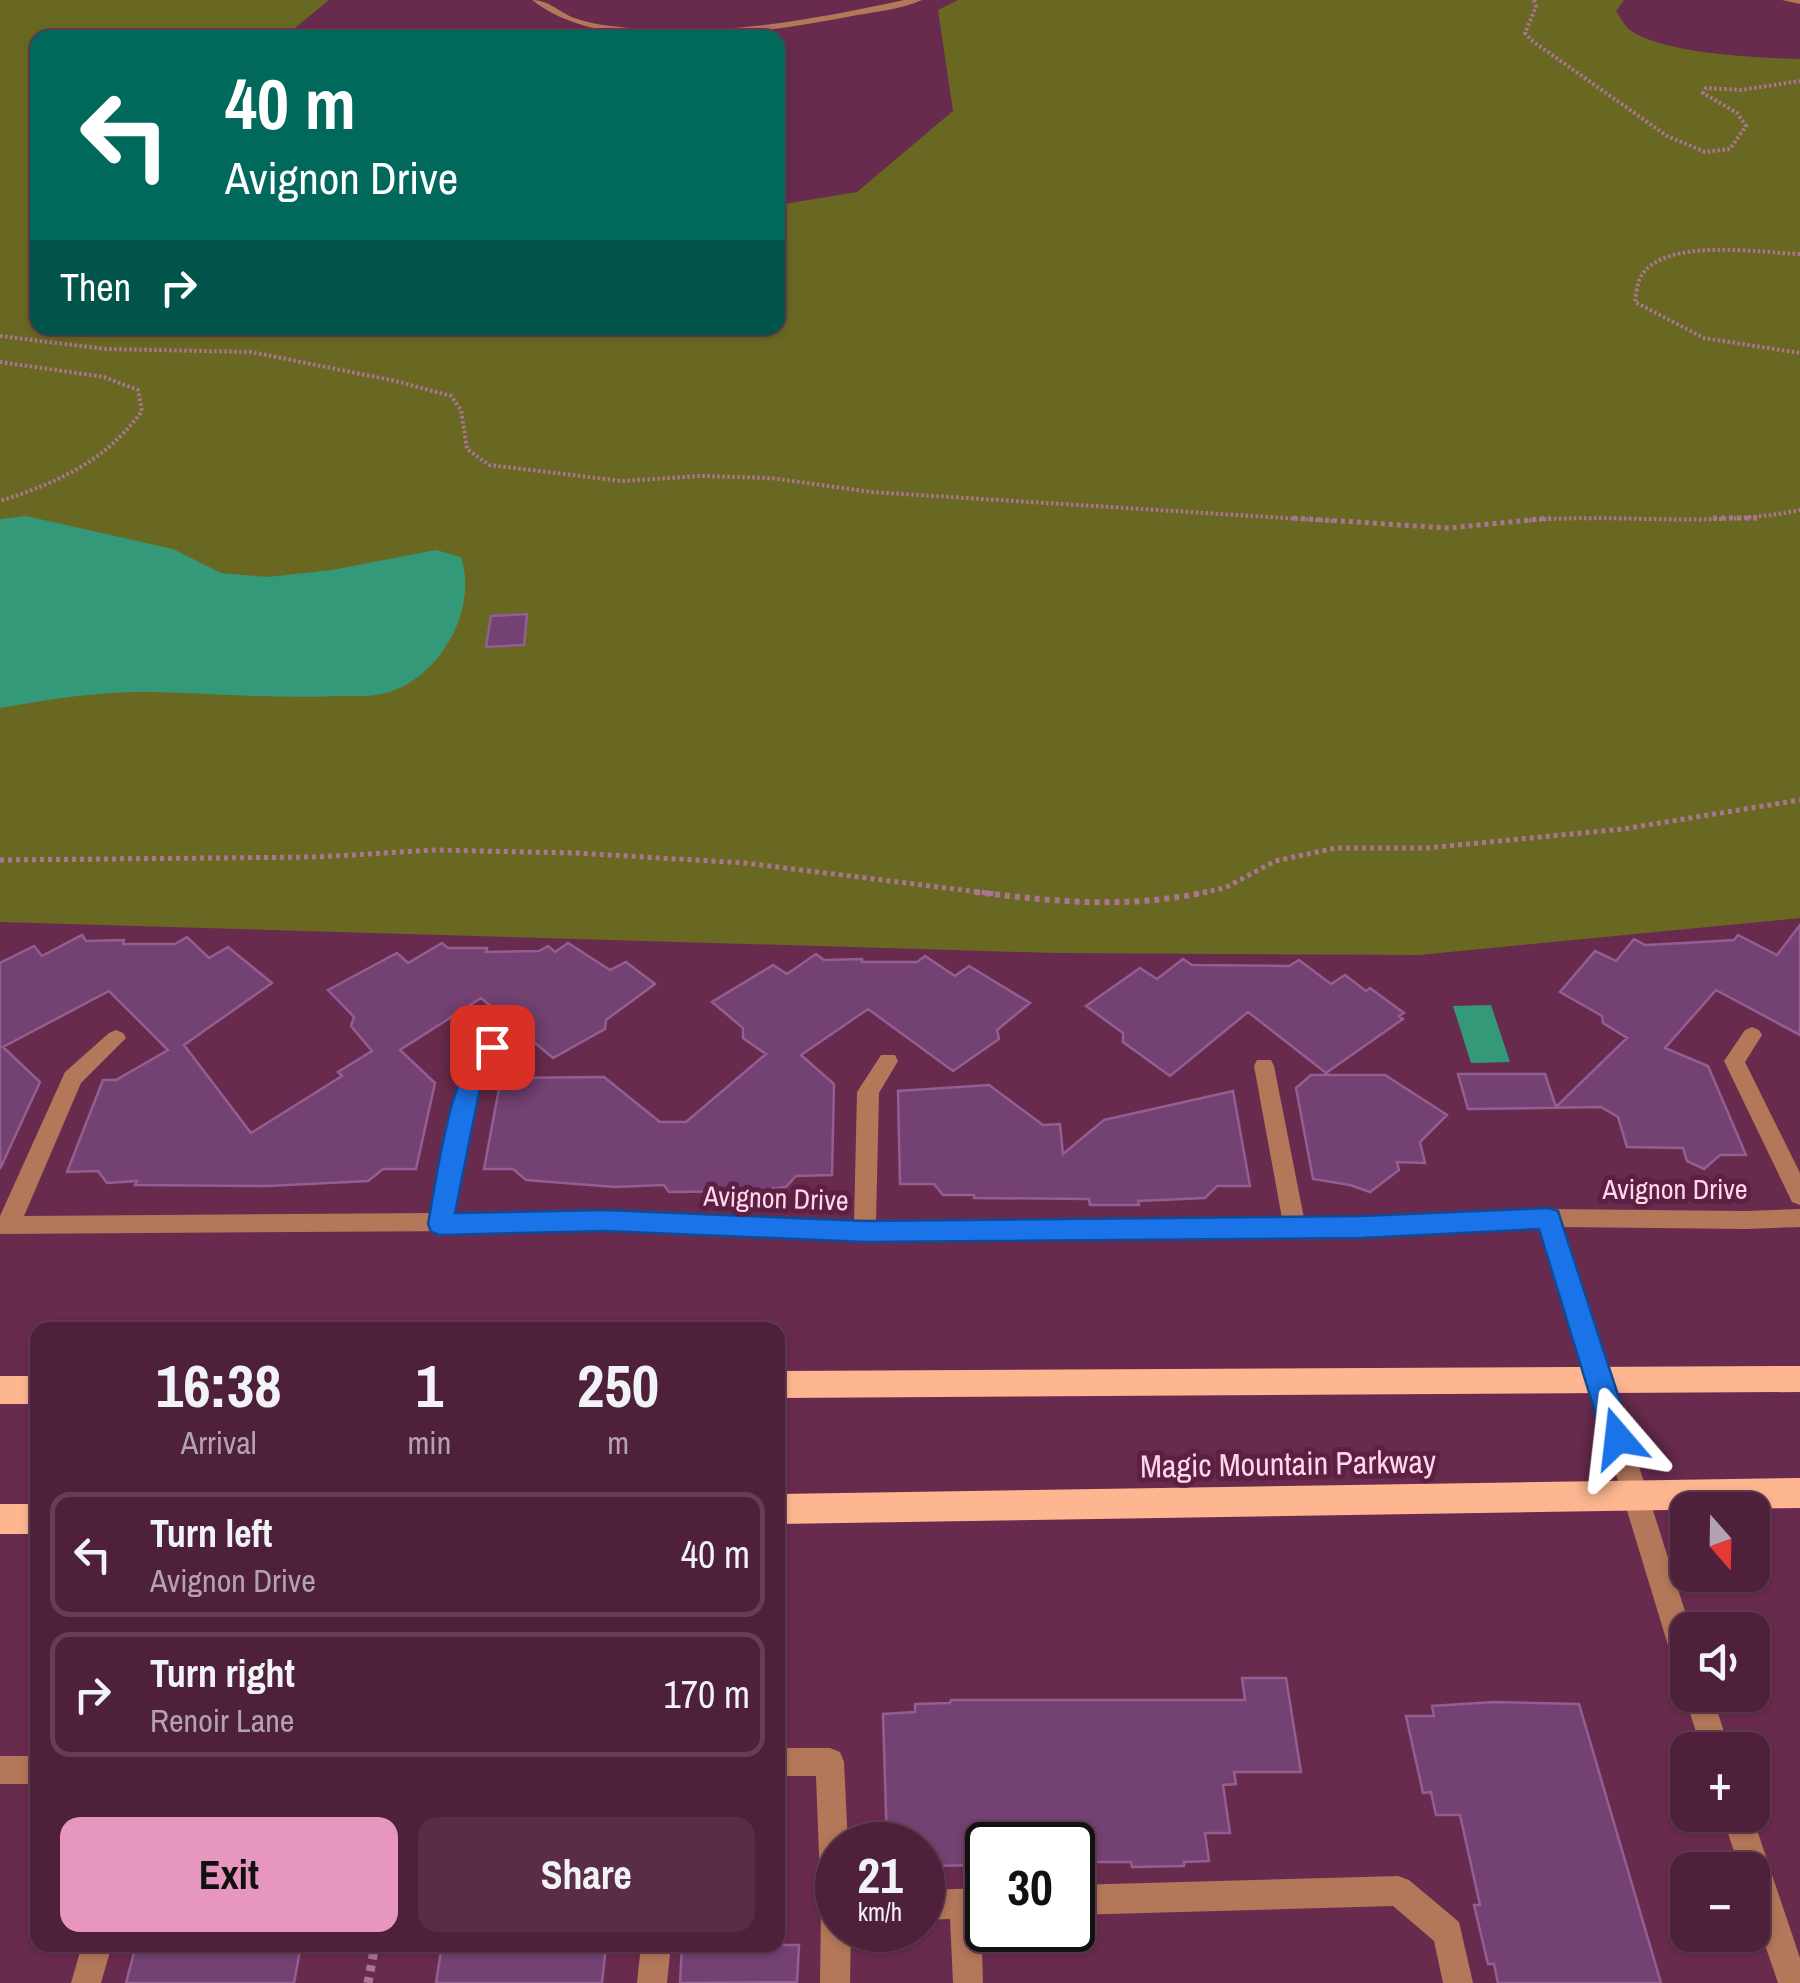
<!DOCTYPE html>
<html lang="en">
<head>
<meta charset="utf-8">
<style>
  :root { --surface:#4f203a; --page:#592d45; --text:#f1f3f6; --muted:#b3a3af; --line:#663e54; --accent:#e797bd }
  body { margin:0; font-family:"Archivo Narrow",sans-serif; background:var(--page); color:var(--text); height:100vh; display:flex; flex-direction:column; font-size:38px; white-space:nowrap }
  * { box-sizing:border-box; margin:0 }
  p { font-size:32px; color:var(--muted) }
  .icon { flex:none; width:55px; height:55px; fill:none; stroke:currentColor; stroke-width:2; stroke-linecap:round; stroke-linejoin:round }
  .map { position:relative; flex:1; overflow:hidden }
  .panel { position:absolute; left:30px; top:1322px; width:755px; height:630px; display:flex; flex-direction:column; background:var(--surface); border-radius:20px; box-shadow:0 2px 8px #0004,0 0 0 2px var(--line) }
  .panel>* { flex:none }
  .banner { position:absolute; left:30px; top:30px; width:755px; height:305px; border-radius:20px; box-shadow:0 2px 8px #0004,0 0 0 2px var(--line); background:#00695c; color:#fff; overflow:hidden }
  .needle { width:65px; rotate:160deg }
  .fabs { position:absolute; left:1670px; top:1492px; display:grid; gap:20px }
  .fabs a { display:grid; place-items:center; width:100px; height:100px; border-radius:20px; background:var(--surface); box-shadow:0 2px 8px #0004,0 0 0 2px var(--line); font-size:50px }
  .speed { position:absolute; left:815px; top:1822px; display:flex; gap:20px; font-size:50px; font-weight:700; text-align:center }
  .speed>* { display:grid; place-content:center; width:130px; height:130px; border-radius:50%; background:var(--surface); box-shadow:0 2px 8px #0004,0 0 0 2px var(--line); line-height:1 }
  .speed small { font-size:25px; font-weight:400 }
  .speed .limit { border:5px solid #111; border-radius:15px; background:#fff; color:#111 }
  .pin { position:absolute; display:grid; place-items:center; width:85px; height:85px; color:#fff; margin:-42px; border-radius:20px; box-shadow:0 5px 15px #0006 }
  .me { position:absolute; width:110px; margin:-55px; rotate:343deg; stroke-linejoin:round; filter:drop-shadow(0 0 8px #0008) }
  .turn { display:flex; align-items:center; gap:35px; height:210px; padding:0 30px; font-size:45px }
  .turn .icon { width:130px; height:130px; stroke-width:2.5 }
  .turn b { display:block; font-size:70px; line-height:85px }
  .then { display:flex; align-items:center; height:95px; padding:0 30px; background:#0003; gap:20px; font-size:38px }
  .eta { display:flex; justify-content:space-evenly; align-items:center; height:170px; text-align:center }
  .eta b { font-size:60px; font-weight:700; line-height:70px }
  .primary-button { display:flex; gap:20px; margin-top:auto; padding:20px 30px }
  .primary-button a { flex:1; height:115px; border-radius:20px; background:var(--accent); color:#111; font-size:40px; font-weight:700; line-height:115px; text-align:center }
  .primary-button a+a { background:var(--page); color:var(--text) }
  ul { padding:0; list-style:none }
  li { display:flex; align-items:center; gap:30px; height:125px; margin:0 20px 15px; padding:0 10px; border:5px solid var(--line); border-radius:20px }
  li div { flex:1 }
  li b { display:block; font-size:38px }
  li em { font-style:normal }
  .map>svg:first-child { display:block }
  .green { fill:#696822 }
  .water { fill:#349979 }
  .building { fill:#734172; stroke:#935e91; stroke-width:2.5 }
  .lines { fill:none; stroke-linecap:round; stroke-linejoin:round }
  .path-far3 { stroke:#a97591; stroke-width:4; stroke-dasharray:2.5 2.5; stroke-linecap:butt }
  .path-far2 { stroke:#a97591; stroke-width:5; stroke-dasharray:4 4; stroke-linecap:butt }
  .path-far1 { stroke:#a97591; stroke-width:6; stroke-dasharray:5 5; stroke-linecap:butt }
  .path { stroke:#a97591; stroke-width:9; stroke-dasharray:6 6; stroke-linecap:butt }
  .lane { fill:#b37759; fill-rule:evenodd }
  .street { fill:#b37759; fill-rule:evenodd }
  .primary { fill:#feb691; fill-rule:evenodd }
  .route { fill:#1a73e8; stroke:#114b97; stroke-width:2.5 }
  .labels { text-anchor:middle; stroke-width:10; stroke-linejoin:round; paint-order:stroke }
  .street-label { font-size:28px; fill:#fed7ea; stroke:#5d2043 }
  .near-street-label { font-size:32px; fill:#fed7ea; stroke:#5d2043 }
</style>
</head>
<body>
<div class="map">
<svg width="1800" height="1983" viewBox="0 0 1800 1983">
  <rect width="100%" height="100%" fill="#692b4d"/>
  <path class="green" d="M0,0h329l-45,37 -246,1v290h740v-123l79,-13 96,-81 -15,-101 20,-10h666l-8,11c4,5 8,15 14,19 32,24 130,28 170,29v859l-381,37 -363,-2 -1056,-31z"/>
  <path class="water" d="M26,516l147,33 48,24 47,4 64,-7 104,-20 25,7c18,53 -23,125 -79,137 -14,3 -31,2 -46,2 -61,3 -122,-3 -184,-4 -51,-1 -102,7 -152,16v-189z
    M1491,1005l19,57 -39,1 -18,-57z"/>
  <path class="building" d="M527,614l-3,31 -38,2 5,-31z
    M1800,925v110l-84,-45 -51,58 43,18 38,89h-26l-16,14 -17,-8 -4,-13 -56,-1 -9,-30 -17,-10 -133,2 -10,-35h87l11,33 71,-69 -24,-15 -1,-7 -42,-24 35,-41 21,10 18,-22 11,6 39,-2 50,-3 4,-5 39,20z
    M82,935l4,6 38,-1 -1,4h52l12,-7 22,21 19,-11 44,36 -88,62 67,88 91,-57 -4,-4 34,-21 -21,-25 3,-9 -26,-27 69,-37 11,10 34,-20 6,5h39l-1,4 53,-1 9,-5 7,6 13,-9 42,27 16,-8 29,22 -49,36 -1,9 -52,29 -72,-60 -81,52 35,33 -19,86h-33l-15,12 -100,5 -133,-1 2,-4 -30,2 -9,-12 -31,1 36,-92h13l52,-30 -59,-59 -106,56 37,35 -40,87v-206l34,-17 8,10z
    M816,954l8,6 38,-1v3h55l8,-6 30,20 14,-10 61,37 -33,27 2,9 -46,32 -85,-62 -67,46 33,29 -2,91 -36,1 -10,11 -29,4 -88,1 -5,-7 -49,2 -89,-7 -13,-11h-29l17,-91 103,-1 56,45h26l80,-68 -23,-16v-10l-31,-26 61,-37 14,9z
    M1183,959l9,6 97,1 10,-6 32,24 14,-9 21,16 4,-3 34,25 -5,3 4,3 -77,54 -78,-61 -78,64 -47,-34v-9l-37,-27 54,-38 17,11z
    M1311,1075h74l62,40 -27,27 5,21 -28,-1 2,8 -29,22 -20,-7 -37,-6 -17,-91z
    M989,1085l54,40 17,-1 3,30 41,-34 129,-29 17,95h-33l-12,12 -67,3 1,4h-49l-1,-6 -115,-1v-3h-31l-9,-11h-34l-2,-93z
    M1242,1678h44l15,94h-67l2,12 -13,1 7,48h-25l4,28 -25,1v4l-52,1 -1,-5h-59v-17h-84v20l-66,1v-21h-35l-4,-131 32,-2v-8l35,-1 1,-3h294z
    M1494,1702l85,2 82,279h-163l-4,-19h-6l-14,-59h6l-20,-90h-24l-5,-23 -8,1 -17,-77h28l-2,-10z
    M136,1945h165l-7,38h-168z
    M442,1945h164l-4,38h-166z
    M682,1945h117l-2,37 -117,1z"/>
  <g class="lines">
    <path class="path-far3" d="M1534,0l2,7 -11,26 6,7 136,96 38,16 25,-3 16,-23 -9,-13 -34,-20 3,-5 35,2 59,-9
      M1800,254c-39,-1 -138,-18 -160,24 -3,7 -4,17 -5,24l69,36 96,15
      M0,336l106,13 145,3 145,29 55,15 10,14 6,39 22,16 133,16 79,-5 69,2 101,14 462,29
      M0,362l104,15 34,13 4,21c-36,50 -85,72 -142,90
      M1524,521c92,-9 186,8 276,-11"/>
    <path class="path-far2" d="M1293,518l156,10 101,-10
      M1713,518h48
      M0,860l317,-3 117,-7 142,3 169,10 250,31
      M1195,894l30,-6 50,-27 61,-13h91l196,-19 177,-29"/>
    <path class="path-far1" d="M975,892c85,10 148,17 232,0"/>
    <path class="path" d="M368,1983l7,-38"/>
    <path class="lane" d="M1782,0h18v4z
      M1752,1027l7,3 3,5 -17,27 55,111v32l-8,-3 -68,-141 21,-31z
      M116,1030l7,3 3,5 -45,45 -57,133 408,-3 27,-131 26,-40h14l3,5 -22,36 -25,130 150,-1 249,10 3,-130 24,-37h14l3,6 -19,32 -3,129 406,-4 -28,-152 3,-6h14l3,6 30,152h58l8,2 3,7 -3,7 -8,2 -497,5 -260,-11 -605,4v-18l65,-144 44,-39z
      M1800,1209v18l-54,2 -8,-2 -3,-7 3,-7 8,-2z
      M778,1748h52l10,4 4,10 4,83h-10v85h13l-1,53h-30l1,-76 -5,-131h-38z
      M0,1756h38v28h-38z
      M1398,1876l11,4 50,42 14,61h-30l-9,-42 -41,-35 -321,9v-30z
      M988,1888v30h-7l2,65h-30l-3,-64 -28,1v-30z
      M82,1945h30l-11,38h-30z
      M641,1945h30l-4,38h-30z"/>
    <path class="street" d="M532,0c17,0 27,12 42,18 12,4 26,7 38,8 95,14 199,-6 292,-26h18c-22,10 -51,12 -75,17 -88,16 -240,42 -315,-17z
      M1549,1209l197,2 8,2 3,7 -3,7 -8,2 -183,-2 128,403h-3v49l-10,-4 -4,-10 -133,-437 -179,8 -8,-2 -3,-7 3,-7 8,-2z
      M1688,1687v8h24l18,55h-28l-18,-55z
      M1722,1815h30l48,143v25h-22l-26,-76v-37h-12z"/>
    <path class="primary" d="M1800,1366v26l-1022,6v-27z
      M0,1376h38v28h-38z
      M1800,1478v30l-1022,16v-30z
      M0,1504h38v30h-38z"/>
  </g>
  <path class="route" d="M492,1038l12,9 -23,36 -26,130 151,-3 259,11 497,-5 187,-8 9,3 74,227 -4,10 -10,3 -11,-3 -4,-10 -64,-209 -177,9 -497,4 -259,-11 -166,4 -9,-3 -3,-8c8,-40 23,-173 64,-186z"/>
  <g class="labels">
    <g class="street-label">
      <text x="1675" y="1199">Avignon Drive</text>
      <text transform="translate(776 1198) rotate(2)" y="10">Avignon Drive</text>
    </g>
    <g class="near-street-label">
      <text transform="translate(1288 1464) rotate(-1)" y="11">Magic Mountain Parkway</text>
    </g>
  </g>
</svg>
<div class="fabs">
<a><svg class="needle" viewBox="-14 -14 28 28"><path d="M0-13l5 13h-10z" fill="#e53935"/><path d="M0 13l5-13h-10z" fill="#b3a3af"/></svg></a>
<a><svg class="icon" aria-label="sound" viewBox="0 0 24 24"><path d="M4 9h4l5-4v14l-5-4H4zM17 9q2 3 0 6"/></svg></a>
<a>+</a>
<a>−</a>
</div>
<div class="speed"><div>21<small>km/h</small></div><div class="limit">30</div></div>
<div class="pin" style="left:492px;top:1047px;background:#d93025"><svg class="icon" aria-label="arrive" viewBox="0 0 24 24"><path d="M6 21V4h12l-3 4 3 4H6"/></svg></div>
<svg class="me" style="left:1618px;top:1438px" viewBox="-20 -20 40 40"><path d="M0-17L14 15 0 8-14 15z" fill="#1a73e8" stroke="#fff" stroke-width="4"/></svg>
<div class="banner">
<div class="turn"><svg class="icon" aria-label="left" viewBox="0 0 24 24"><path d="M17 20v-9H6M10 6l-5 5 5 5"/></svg><div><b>40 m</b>Avignon Drive</div></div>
<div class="then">Then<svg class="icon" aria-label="right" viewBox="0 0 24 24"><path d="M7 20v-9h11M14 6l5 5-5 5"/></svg></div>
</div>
<section class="panel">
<div class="eta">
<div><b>16:38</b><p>Arrival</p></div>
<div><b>1</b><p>min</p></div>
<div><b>250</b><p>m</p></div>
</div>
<ul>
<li><svg class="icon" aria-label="left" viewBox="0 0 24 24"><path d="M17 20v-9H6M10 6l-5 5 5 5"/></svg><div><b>Turn left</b><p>Avignon Drive</p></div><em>40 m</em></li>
<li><svg class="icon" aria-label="right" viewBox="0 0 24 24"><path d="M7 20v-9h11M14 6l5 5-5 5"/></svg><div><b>Turn right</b><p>Renoir Lane</p></div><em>170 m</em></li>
</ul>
<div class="primary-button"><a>Exit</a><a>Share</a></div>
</section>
</div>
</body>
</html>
